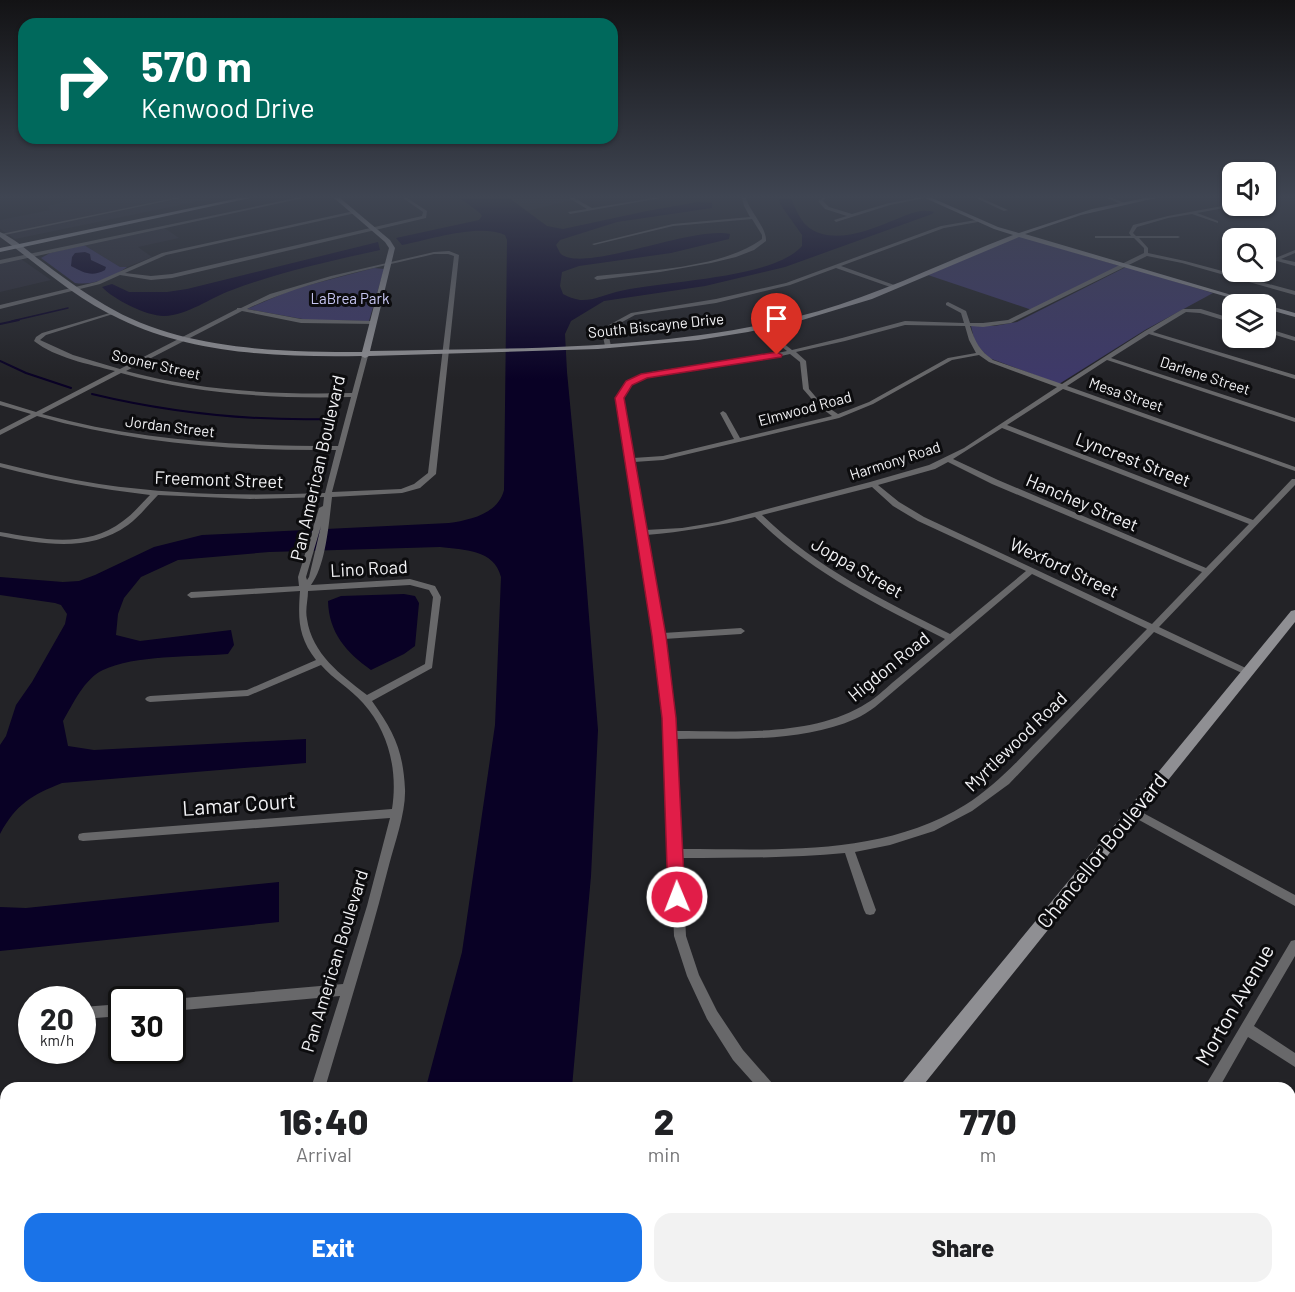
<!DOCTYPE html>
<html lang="en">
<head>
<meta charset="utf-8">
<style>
  :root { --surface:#fff; --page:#f2f2f2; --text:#202124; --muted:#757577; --accent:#1a73e8 }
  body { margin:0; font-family:Barlow,sans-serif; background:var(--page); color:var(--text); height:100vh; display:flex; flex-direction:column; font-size:22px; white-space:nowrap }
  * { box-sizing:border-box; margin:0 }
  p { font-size:20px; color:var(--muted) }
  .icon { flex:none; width:33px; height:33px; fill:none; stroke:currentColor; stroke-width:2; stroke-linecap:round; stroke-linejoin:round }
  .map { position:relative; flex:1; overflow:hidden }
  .details { position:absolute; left:0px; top:1082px; width:1296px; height:212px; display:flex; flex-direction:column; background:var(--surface); border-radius:18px 18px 0 0; box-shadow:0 2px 4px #0004 }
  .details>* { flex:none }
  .hud { position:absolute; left:18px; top:18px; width:600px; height:126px; border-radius:18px; box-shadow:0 2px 4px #0004; background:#00695c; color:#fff; overflow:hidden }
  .tools { position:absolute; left:1222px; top:162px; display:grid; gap:12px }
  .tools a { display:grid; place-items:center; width:54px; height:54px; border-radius:12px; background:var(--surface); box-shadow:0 2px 4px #0004; font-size:30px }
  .speed { position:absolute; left:18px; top:986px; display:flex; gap:12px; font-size:30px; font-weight:700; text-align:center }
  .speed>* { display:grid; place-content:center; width:78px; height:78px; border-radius:50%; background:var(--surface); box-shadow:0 2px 4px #0004; line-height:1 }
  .speed small { font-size:15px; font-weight:400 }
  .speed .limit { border:3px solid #111; border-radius:9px; background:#fff; color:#111 }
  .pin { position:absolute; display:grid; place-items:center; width:51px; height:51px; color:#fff; margin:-62px -26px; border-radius:50% 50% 50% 0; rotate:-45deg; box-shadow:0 0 6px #0007 }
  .pin .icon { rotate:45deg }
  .me { position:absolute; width:66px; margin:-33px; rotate:359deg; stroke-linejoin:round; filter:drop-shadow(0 0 4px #0008) }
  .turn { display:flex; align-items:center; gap:21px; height:126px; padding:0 24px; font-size:27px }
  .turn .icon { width:78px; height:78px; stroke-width:2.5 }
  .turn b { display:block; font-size:42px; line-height:51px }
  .eta { display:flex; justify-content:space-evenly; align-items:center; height:102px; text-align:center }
  .eta b { font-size:36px; font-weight:800; line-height:42px }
  .primary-button { display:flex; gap:12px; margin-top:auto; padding:12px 24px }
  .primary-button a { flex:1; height:69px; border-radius:18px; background:var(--accent); color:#fff; font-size:24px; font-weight:800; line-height:69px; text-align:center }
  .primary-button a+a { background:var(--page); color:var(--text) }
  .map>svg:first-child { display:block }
  .built { fill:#2d2c36 }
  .green { fill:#3e3969 }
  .water { fill:#090125 }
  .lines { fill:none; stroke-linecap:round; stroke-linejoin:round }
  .stream-far1 { stroke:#090125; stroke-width:1.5 }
  .stream { stroke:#090125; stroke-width:2 }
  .street { fill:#68686a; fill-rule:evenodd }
  .secondary { fill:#8f8f93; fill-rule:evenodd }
  .primary { fill:#adadb2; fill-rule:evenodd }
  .route { fill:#e11d48; stroke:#92132f; stroke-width:1.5 }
  .labels { text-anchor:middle; stroke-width:6; stroke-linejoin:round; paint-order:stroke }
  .far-park-label { font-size:15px; fill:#c8c7f3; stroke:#0c0c0e }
  .far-street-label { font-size:15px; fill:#f2f2f5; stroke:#0c0c0e }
  .street-label { font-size:18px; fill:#f2f2f5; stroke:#0c0c0e }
  .near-street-label { font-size:21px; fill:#f2f2f5; stroke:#0c0c0e }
</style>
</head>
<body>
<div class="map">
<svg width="1295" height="1292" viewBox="0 0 1295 1292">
  <rect width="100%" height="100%" fill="#232327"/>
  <path class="built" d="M66,198h107l-167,35 -6,-4v-9l50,-10 -2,-4 22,-6z
    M183,198h31l-199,41 -7,-5z
    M509,198h59l4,2 -45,11z
    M163,227l16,11 -41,9 14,10 -25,10h-7l-36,-22z
    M21,259l30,21 -51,12v-29z"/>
  <path class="green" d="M1019,236l101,30 -88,44 -104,-35z
    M84,245l36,22h7c-14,10 -34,19 -52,16l-34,-25 9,-5z
    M1126,267l87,26 -68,37 -86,54 -70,-26 -14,-15 -4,-17h23l23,-4z
    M374,268l10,1 -15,52 -61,-1 -61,-11 47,-20z"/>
  <path class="water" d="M460,198h49l38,28 16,3 84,-18 51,-9 14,1v5l-95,14 -57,18 -4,5c0,0 4,8 4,8 20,22 133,-28 170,-19l-1,5 -58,14 -92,13 -17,6 -2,14 3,8c5,3 11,5 17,6 13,1 24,-5 36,-8 45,-12 156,-12 186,-46v-11l-22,-31 -1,-6h12c3,8 9,22 16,28 22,19 59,6 82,-4 14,-5 30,-15 45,-10l-2,2 -147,53 -80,19 -101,15 -33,20 -6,13 2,38 16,169 15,189 -7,146 -19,211h-146l36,-135 33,-227 6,-148c-7,-28 -37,-27 -61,-30l-171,5 -91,8 -37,17 -17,21 -6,16 -2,21 24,6 91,-11 3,15 -6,9c-36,3 -94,1 -125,16 -19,9 -30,34 -40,51l5,25 26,4 212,-11v24l-244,20c-30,12 -46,21 -62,51v-89l6,-9 10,-31 16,-23 33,-58 2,-10 -6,-9 -6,-2 -55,-8v-18l63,5 16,-1 16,-6 59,-28 48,-12 247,-12c21,-3 49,-9 55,-33l3,-250 -2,-5c-26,-12 -76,5 -103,10l-6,-7 83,-18 3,-4 -2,-3z
    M378,242l2,8c-50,11 -100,22 -148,40 -22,8 -44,25 -68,26 -18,0 -51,-17 -62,-29l10,-3 17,8h38l20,-3z
    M85,252l5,2 1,6 15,7 -1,3c-13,7 -21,3 -34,-4l1,-9 3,-4z
    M404,594l11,2 4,7 -4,43 -11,8 -33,16c-25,-18 -42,-37 -43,-69l13,-5z
    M279,882v40l-279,29v-44l26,1z
    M70,1287h153l5,5h-191z
    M371,1287h162l-1,5h-162z"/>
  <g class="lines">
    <path class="stream-far1" d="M12,321l56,-13"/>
    <path class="stream" d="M0,324l19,-4
      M0,361l26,12 45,15
      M92,394c79,19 156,27 237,25"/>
    <path class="street" d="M174,198h7l-181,38 1,-2z
      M296,198h7l-303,66v-4z
      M403,198h4l20,13 -1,7 -254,60 -21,2 -31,-5 -20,9 -100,25v-4l96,-23 66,-29 192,-42 2,2 -190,42 -41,18 26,3 21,-2 250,-58 1,-4z
      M569,198h5l18,10 61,-10h8l-91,16 -2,-2 19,-3z
      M742,198h4c4,14 21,30 20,43l-12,9 -18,7 -25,6 -51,9 -63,8 -3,-2 3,-2c48,-5 126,-8 165,-37v-4l-10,-16 -79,7 -79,19 -2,-1 81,-20 77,-7 -6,-11z
      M822,198h4l-3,3 6,6 23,7 37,-11 28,-5h7l-34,7 -54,17 -2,-2 13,-4 -22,-7 -7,-8z
      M976,198h5l27,12 -4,1z
      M1107,198h5l13,5 -4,1z
      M1266,198h7l-7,2z
      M1233,204l2,2 -38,7 21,8v2l-26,-9 -24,4 -31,9 -4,6 3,3h42l2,1 -2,1h-39l9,10v5l37,8 56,15 9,-4h5l-9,6 49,13v4l-113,-32 -35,-7 -136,67 -28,4 -13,-1c5,16 10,25 23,34l69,24 83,-53 38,-22h18l32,10v4l-33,-10 -14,-1 -33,20 142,43v4l-146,-45 -38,24 184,60v4l-188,-62 -40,26 228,81v4l-232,-82 -56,36 246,95 39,-41h3v6l-136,142 91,43 2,2 -5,3 -3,-1 -90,-42 -145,152 -37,27 -38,20 -44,14 -35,7 21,58 -2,4 -4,1 -4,-1 -2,-4 -19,-57c-55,5 -109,5 -163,5l4,78 13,39 18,36 26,39 29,33 2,5h-16l-25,-28 -26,-41 -20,-43 -13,-40 -8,-201 -11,-99 -38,-234c1,-10 5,-17 14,-23 18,-9 40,-10 59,-12 32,-5 65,-9 97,-16l-29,-23 -1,-1 3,-2 32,25 50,-12 63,-17 59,2 -3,-10 -15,-8v-2l2,-1 18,9 4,12h13l25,-3 136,-67v-5l-10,-10h-39v-2h36l-2,-3 4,-8 35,-9zM905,325l60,1 4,14 7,13 -28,5 -79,44 -31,12 -18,-12 -11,-13 -3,-28 -10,-9 49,-11zM790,354l10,8 3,27 13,15 16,12 -92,22 -14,-25 -3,-2 -3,2 14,26 -71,17 -30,2 -10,-56 3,-11 6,-7 19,-8 112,-16zM979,355l10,7 68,25 -93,61 -35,17 -59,17 -152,40 -36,6 -37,2 -11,-68 29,-2 176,-42 34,-14 79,-44zM1002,428l247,96 -43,44 -208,-88 -45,-21zM948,462l44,22 210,88 -50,52 -228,-107 -25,-15 -21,-17 57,-16zM872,487l21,19 25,15 108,50 -76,63c-69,-35 -132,-65 -188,-119zM755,517c57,56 119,86 190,122 -18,15 -35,29 -53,44 -8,7 -16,15 -25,20 -53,34 -131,28 -191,28l-12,-92 77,-5 4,-3 -4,-3 -78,5 -17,-98c37,-3 72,-9 109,-18zM1032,574l115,55c-33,33 -65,67 -98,100 -27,27 -52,56 -84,76 -84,52 -189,44 -283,44l-6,-110c59,-1 124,4 179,-20 7,-3 14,-8 20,-12z
      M976,220l2,2 -34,6 -103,38 56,20v2h-4l-57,-20 -46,17 -74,18 -81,12 -22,12 -4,10 2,9 -3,2 -3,-2 -2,-9 6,-12 22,-12 85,-14 70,-16 155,-57z
      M1295,250v3l-14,6 14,3v4l-18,-5 -11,5v-4z
      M449,251l10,4 -23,219 -16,14 -18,5 -70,4c-3,25 -6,68 -21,88l99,-6 25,7 6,11 -9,71 -60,33c22,31 31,49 33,88 1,23 -10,53 -16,76 -19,75 -42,148 -64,223h-14l29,-92 -168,15v-12l171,-15 24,-78 23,-88 -307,23 -4,-1 -1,-3 1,-3 4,-1 309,-24c6,-38 -3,-77 -29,-106 -12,-14 -30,-24 -42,-38l-73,31 -98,6 -3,-1 -2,-2 2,-2 3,-1 97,-6 69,-30c-18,-23 -18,-41 -16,-69l-109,7 -4,-3 4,-3 108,-6 -1,-9 21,-69 4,-2 1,-9 -74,2 -92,-4c-10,10 -19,22 -30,30 -39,28 -85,19 -128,11v-4c42,7 86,17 123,-11 10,-7 18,-17 27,-26 -51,-6 -100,-15 -150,-28v-4c33,8 66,16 99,21 75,11 151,12 226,9l11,-43c-100,1 -201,-6 -299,-34l-37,19v-5l31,-16 -31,-9v-4l36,11 79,-41c-27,-7 -59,-13 -81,-30l2,-4 6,-4 71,-21v2l-67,21 -6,5 33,15 47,14 117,-60v-1h4l29,-14 61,-18 103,-24zM434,254h14l6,2 -26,217 -14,11 -13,5 -69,3 36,-136 -1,-1 -5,1 -10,37c-76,2 -152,-2 -226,-22l116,-60 59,12 74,1v-2l-2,-1 -72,-2 -54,-10c59,-28 124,-40 187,-55zM121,373c75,21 152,26 230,24l-13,49c-100,0 -199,-5 -296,-32zM321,526l-12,51 -2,3 -1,-3zM410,585l19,5 4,7 -8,67 -58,31c-26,-20 -55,-41 -60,-76 -2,-9 1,-19 1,-28z
      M1266,328l29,9v4l-29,-9z
      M1134,808l161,87v11l-165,-91 -1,-3 1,-3z
      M1295,940v16l-41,70 41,27v14l-47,-30 -29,51h-15l87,-147z
      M122,1004v12l-40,3v-12z
      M1290,1261l5,2v18l-5,-2z
      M6,1272v15h3l-9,5v-17z
      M239,1287h16l-2,5h-16z
      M977,1287h20l2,5h-20z
      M1086,1287h17l-2,5h-17z"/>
    <path class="secondary" d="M334,198h6l50,42 5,8 -25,103c142,-3 287,0 426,-34 76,-18 144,-54 217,-82l-19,-6 -69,-31h7l66,29 21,6 73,-24 53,-11h11l-75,17 -56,19 237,70h-10l-233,-67 -147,62 -73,22 -51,11 -50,8 -100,9 -229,7 -4,2 -4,-2c-80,1 -167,-1 -241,-37 -44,-20 -81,-54 -120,-82v-5c13,6 26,17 37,26 22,16 44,33 68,47 75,45 172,47 257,47l27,-104 -4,-6z
      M1266,305l29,8v4l-29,-8z
      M1295,610v12l-374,466h-21l3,-6 388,-471z
      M738,1287h21l-2,5h-21z"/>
    <path class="primary" d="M239,198h11l-250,54v-4z"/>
  </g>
  <linearGradient id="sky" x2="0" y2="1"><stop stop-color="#131315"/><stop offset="0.52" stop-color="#3f4552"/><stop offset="1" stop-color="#3f4552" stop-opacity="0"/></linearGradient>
  <rect width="1295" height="379" fill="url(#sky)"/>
  <path class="route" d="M777,352l5,3 -1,2 -134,21 -15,7 -8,13 42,238 10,82 9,179 -2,5 -6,2 -7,-2 -2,-5 -6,-179 -10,-82 -37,-238 11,-17 15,-7z"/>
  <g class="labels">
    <g class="far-park-label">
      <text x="350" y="304">LaBrea Park</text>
    </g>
    <g class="far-street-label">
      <text transform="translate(656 326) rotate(-6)" y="5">South Biscayne Drive</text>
      <text transform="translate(156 365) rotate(13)" y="5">Sooner Street</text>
      <text transform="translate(1205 376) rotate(18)" y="5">Darlene Street</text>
      <text transform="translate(1126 395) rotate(19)" y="5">Mesa Street</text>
      <text transform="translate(805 409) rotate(-15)" y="5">Elmwood Road</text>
      <text transform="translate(170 427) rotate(7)" y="5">Jordan Street</text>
      <text transform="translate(895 461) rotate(-18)" y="5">Harmony Road</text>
    </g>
    <g class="street-label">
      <text transform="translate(1133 460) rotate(21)" y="6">Lyncrest Street</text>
      <text transform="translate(318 468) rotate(-77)" y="6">Pan American Boulevard</text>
      <text transform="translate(219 480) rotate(2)" y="6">Freemont Street</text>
      <text transform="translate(1082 503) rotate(23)" y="6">Hanchey Street</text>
      <text transform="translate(857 568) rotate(30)" y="6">Joppa Street</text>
      <text transform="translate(1064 568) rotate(25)" y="6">Wexford Street</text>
      <text transform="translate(369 569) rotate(-3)" y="6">Lino Road</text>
      <text transform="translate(889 667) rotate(-39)" y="6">Higdon Road</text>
      <text transform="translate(1016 742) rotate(-44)" y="6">Myrtlewood Road</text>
      <text transform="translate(335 961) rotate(-73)" y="6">Pan American Boulevard</text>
    </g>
    <g class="near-street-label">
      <text transform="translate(239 805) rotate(-4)" y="7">Lamar Court</text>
      <text transform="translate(1102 851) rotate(-51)" y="7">Chancellor Boulevard</text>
      <text transform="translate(1235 1005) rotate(-60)" y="7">Morton Avenue</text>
    </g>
  </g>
</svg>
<div class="tools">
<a><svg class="icon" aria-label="sound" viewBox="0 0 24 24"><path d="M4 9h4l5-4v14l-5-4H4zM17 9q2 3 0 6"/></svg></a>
<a><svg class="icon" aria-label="search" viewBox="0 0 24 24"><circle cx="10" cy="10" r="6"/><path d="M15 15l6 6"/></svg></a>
<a><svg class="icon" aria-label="layers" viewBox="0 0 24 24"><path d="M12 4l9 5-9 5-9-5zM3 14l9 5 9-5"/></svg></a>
</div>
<div class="speed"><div>20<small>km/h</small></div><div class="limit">30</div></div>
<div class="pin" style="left:777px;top:355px;background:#d93025"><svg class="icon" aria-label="arrive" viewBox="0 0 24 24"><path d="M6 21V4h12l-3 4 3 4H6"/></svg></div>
<svg class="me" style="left:677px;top:897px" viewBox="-20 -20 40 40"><circle r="17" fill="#e11d48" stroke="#fff" stroke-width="3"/><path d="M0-11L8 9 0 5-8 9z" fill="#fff"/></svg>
<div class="hud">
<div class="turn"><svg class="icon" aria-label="right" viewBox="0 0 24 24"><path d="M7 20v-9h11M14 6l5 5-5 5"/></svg><div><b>570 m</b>Kenwood Drive</div></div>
</div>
<section class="details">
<div class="eta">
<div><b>16:40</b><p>Arrival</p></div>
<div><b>2</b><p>min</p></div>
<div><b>770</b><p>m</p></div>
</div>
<div class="primary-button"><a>Exit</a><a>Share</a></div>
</section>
</div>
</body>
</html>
